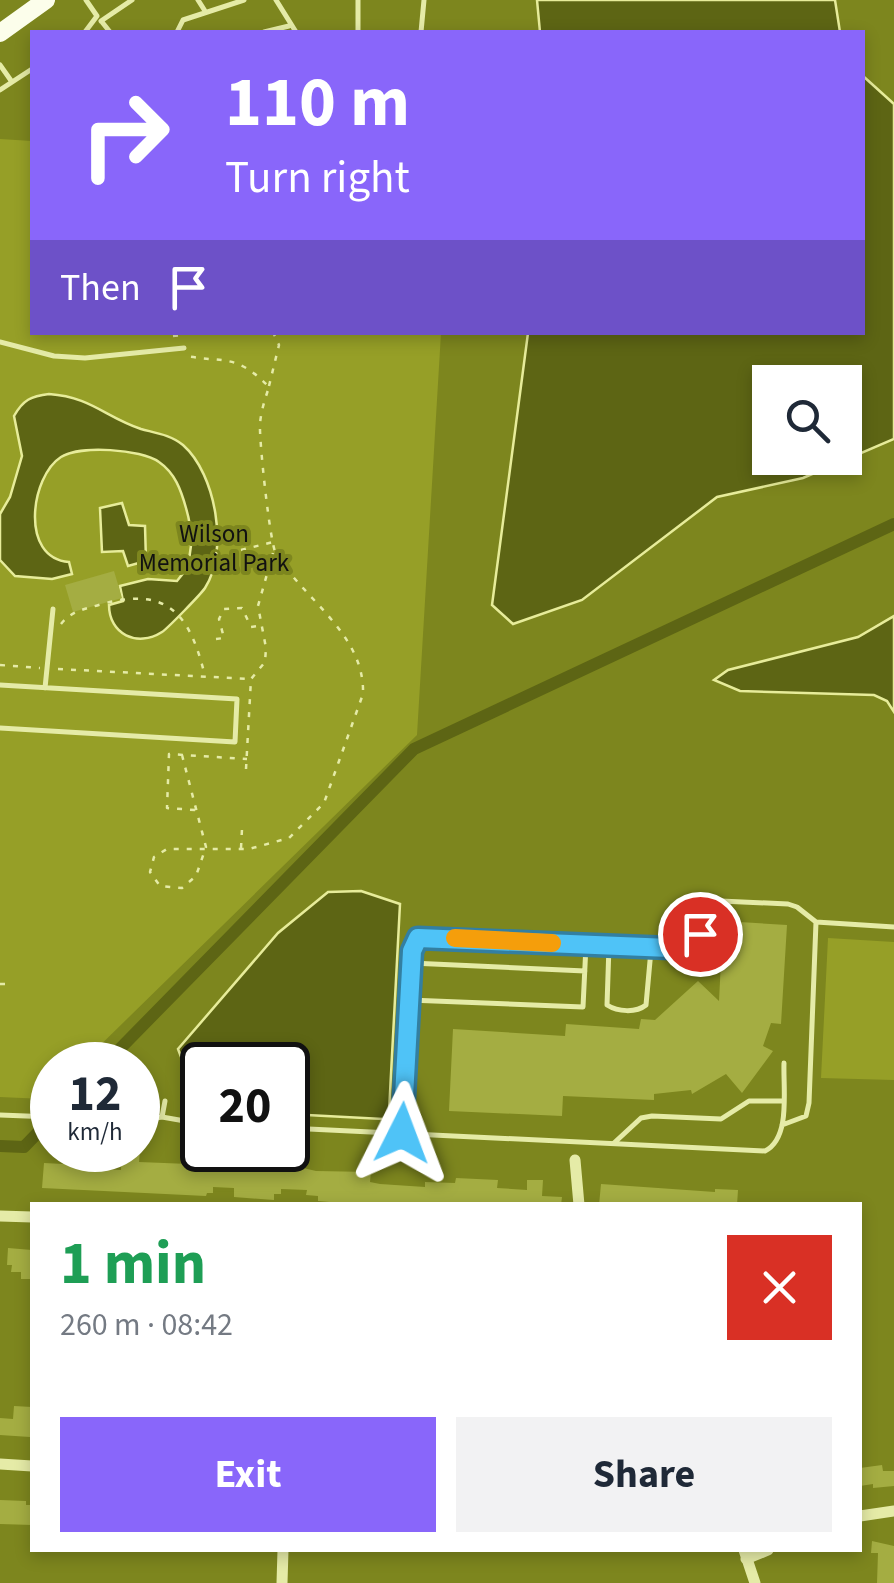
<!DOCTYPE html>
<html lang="en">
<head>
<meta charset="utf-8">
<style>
  :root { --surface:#fff; --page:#f2f2f3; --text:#1f2937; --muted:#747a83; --accent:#8966fa }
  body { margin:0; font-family:"Source Sans 3",sans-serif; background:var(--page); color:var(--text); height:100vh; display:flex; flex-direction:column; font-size:38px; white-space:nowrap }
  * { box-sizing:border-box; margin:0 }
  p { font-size:32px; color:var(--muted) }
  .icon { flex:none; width:55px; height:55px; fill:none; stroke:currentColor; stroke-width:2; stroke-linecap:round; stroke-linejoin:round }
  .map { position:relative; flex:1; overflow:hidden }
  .panel { position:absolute; left:30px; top:1202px; width:832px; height:350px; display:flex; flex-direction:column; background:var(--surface); border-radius:0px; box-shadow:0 5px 15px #0003 }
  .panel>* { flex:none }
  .banner { position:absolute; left:30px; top:30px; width:835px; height:305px; border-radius:0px; box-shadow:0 5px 15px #0003; background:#8966fa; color:#fff; overflow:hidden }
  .buttons { position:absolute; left:752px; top:365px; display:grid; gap:20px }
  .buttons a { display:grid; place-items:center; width:110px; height:110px; border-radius:0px; background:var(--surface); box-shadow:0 5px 15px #0003; font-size:50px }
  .speed { position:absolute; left:30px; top:1042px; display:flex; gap:20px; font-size:50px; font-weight:700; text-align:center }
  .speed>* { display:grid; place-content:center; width:130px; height:130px; border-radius:50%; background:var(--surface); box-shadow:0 5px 15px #0003; line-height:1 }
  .speed small { font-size:25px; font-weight:400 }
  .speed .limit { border:5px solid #111; border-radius:15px; background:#fff; color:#111 }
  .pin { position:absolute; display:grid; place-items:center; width:85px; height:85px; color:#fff; margin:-42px; border:5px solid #fff; border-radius:50%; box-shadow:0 2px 10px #0007 }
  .me { position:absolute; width:110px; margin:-55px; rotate:3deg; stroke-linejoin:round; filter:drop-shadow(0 0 8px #0008) }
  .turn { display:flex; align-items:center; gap:35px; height:210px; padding:0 30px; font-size:45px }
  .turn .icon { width:130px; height:130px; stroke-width:2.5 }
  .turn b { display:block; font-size:70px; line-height:85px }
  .then { display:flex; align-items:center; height:95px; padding:0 30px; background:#0003; gap:20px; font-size:38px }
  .round { display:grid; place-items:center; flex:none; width:105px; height:105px; border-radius:0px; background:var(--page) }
  .head { display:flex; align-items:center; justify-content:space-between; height:170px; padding:0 30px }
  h1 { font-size:60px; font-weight:700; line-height:75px; color:#1e9e55 }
  .primary-button { display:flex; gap:20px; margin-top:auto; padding:20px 30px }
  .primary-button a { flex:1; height:115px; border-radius:0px; background:var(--accent); color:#fff; font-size:40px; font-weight:700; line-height:115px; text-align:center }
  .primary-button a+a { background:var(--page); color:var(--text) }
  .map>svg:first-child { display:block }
  .green { fill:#969f27 }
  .water { fill:#5d6514; stroke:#e7ec9a; stroke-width:2.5; fill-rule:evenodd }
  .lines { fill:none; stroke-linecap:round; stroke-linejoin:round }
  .canal { stroke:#5d6514; stroke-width:12 }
  .building { fill:#a4ad42 }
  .path { stroke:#e5eba7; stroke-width:2.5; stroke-dasharray:5 8; stroke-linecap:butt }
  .service { stroke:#e5eba7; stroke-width:5 }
  .minor { stroke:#e5eba7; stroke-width:11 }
  .primary { stroke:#fcfeeb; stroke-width:18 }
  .route-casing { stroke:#337fa1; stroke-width:25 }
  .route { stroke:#4fc3f7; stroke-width:18 }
  .slow { stroke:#f59e0b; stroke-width:18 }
  .labels { text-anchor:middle; stroke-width:8; stroke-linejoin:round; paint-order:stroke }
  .park-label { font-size:25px; fill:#111; stroke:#7d861e }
</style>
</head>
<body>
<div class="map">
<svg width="894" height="1583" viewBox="0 0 894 1583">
  <rect width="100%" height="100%" fill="#7d861e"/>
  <path class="green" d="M0,139l32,2v191l409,1 -24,402 -337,330h-28v26l-8,8 -44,-2z
    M828,938l66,4v138l-73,-2z"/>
  <path class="water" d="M537,0h298l5,32h-300z
    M863,76l31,28v335l-91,39 -86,19 -135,103 -69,24 -21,-19 36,-272 334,-1zM845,382v76h-75v-76z
    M49,394c42,3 56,23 92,35 15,4 30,6 42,16 33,29 46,106 22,143 -4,6 -37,40 -43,44 -25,16 -53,2 -53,-27l14,-4 -3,-15 28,-7 29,2c18,-19 16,-49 9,-73 -5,-18 -11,-35 -27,-46 -18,-13 -79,-17 -98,-5 -30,19 -42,101 8,105l3,12 -20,5 -37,-3 -15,-16v-46l10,-17 12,-41 -8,-40c9,-16 17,-20 35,-22z
    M122,503l7,22 16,1 1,35 -18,5 -5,-15 -21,1 -2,-44z
    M894,616v96l-7,-11 -13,-6 -134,-4 -26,-11 14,-10 130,-33z
    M361,891l39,13 -11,208 -6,7 -95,-5v-49h-86v25l-16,-20 -8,-21 100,-116 50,-41z"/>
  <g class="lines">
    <path class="canal" d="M104,1065l310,-316 480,-225
      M0,1146l24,1 28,-29"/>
  </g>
  <path class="building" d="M114,571l8,27 -49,14 -8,-27z
    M723,921l64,4 -6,99 -10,-1 -8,23 10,5 -31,42 -16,-19 -34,20 -1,-4 -37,4v6l-91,-4 -1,20 -113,-5 4,-82 112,7 1,-12 73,5 2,-10 14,1 43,-39 21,20z
    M122,1150h18l-1,12 50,2v-9l25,1v5l68,2 34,8 55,1 -1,10 10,2 45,3v-5l30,1 1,-5 42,2 -1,8 30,2v-10h16l-1,16 20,1 -1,8 -209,-1 -34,-3v-5l-12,-1 1,-5 -26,-1v5h-7v6l-40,-3v-9l-21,-1v6h-6l-1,3 -164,-8 2,-25 39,2v-8l19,1v11l19,1z
    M601,1184l114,8v-3l23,1 -1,15h-138z
    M8,1248l24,2v29h-11v-7h-10l1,-7h-5z
    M14,1406l18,1 -2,30 -30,-2v-17l13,1z
    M882,1465l1,6h11v15l-21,2v-4l-13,2v-18z
    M0,1500l26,1v4h6v20l-32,-1z
    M872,1541l22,5v37h-17l1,-30h-7z"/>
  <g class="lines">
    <path class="path" d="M173,336l10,-1v3
      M269,386l10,-41 -6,-13
      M241,550l32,-8
      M61,624c11,-14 25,-15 41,-20 67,-18 88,11 103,72
      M216,639l8,-1 -5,-19 5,-10 18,-1 9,19 7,-1
      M0,665l40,3
      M58,669l193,10
      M182,755l24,92 -10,29 -14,12 -22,-2 -10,-14 4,-15 13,-8h82l40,-11 35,-35 39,-109c2,-59 -58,-94 -87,-140 -6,-10 -17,-114 -16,-130 1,-13 5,-25 9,-37 -33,-34 -45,-24 -83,-31
      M246,769l5,-90 14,-17 1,-14 -8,-42 15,-53
      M195,810l-28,-2 2,-54 78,5
      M241,848l1,-19
      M0,984h12"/>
    <path class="service" d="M198,0l7,11
      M276,0l20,32
      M101,21l31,-21
      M102,22l8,10
      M85,32l12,-16 -11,-16
      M177,32l6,-12 61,-20
      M264,32l25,-6
      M358,32v-32
      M421,32l3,-32
      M0,65l12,17
      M0,90l32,-21
      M0,342l54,14 31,2 99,-10
      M0,685l237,14 -2,43 -235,-14
      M45,688l8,-79
      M816,922l78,5
      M609,946l-2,59c11,7 29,8 39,0l5,-55
      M411,963l174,8
      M409,1000l174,7 3,-62
      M0,1115l52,2
      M162,1117l40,7
      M138,1121l24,-4 3,-16
      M288,1128l477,23c26,-13 18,-61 19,-88
      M402,1133l10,-182 6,-13 9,-2 242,13 12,-2 19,-14 6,-27 15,-5 67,3 9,3 19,15 -7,181 -3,13 -24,9
      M614,1143l27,-25 11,-2 69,3 28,-18h34"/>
    <path class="minor" d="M575,1160l4,45
      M0,1216l32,1
      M0,1464l32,2
      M860,1516l34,-5
      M744,1550l11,33
      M746,1559l22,-9
      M282,1583l1,-33"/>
    <path class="primary" d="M0,33l46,-33"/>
  </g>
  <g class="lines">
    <defs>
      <path id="route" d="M402,1133l10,-182 6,-13 252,10 11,-2 19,-12"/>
    </defs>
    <use href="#route" class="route-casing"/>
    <use href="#route" class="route"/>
    <path class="slow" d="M455,938l97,5"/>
  </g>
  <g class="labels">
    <g class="park-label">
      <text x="214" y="542">Wilson<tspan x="214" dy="29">Memorial Park</tspan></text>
    </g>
  </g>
</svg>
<div class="buttons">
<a><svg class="icon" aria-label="search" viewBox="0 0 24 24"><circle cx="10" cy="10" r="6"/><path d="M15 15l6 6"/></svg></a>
</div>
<div class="speed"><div>12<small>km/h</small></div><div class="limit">20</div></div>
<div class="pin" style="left:700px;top:934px;background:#d93025"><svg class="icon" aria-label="arrive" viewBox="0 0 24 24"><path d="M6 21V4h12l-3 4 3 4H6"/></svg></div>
<svg class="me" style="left:402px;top:1133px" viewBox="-20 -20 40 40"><path d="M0-17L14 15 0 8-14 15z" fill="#4fc3f7" stroke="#fff" stroke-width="4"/></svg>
<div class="banner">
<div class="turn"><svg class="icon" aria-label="right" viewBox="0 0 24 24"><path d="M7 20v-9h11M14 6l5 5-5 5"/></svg><div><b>110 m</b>Turn right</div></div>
<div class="then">Then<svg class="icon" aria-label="arrive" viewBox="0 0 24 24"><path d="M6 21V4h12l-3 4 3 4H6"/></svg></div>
</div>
<section class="panel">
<div class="head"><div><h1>1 min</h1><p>260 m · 08:42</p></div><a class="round" style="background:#d93025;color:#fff"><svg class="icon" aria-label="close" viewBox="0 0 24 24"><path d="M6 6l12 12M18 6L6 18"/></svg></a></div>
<div class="primary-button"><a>Exit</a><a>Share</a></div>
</section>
</div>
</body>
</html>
